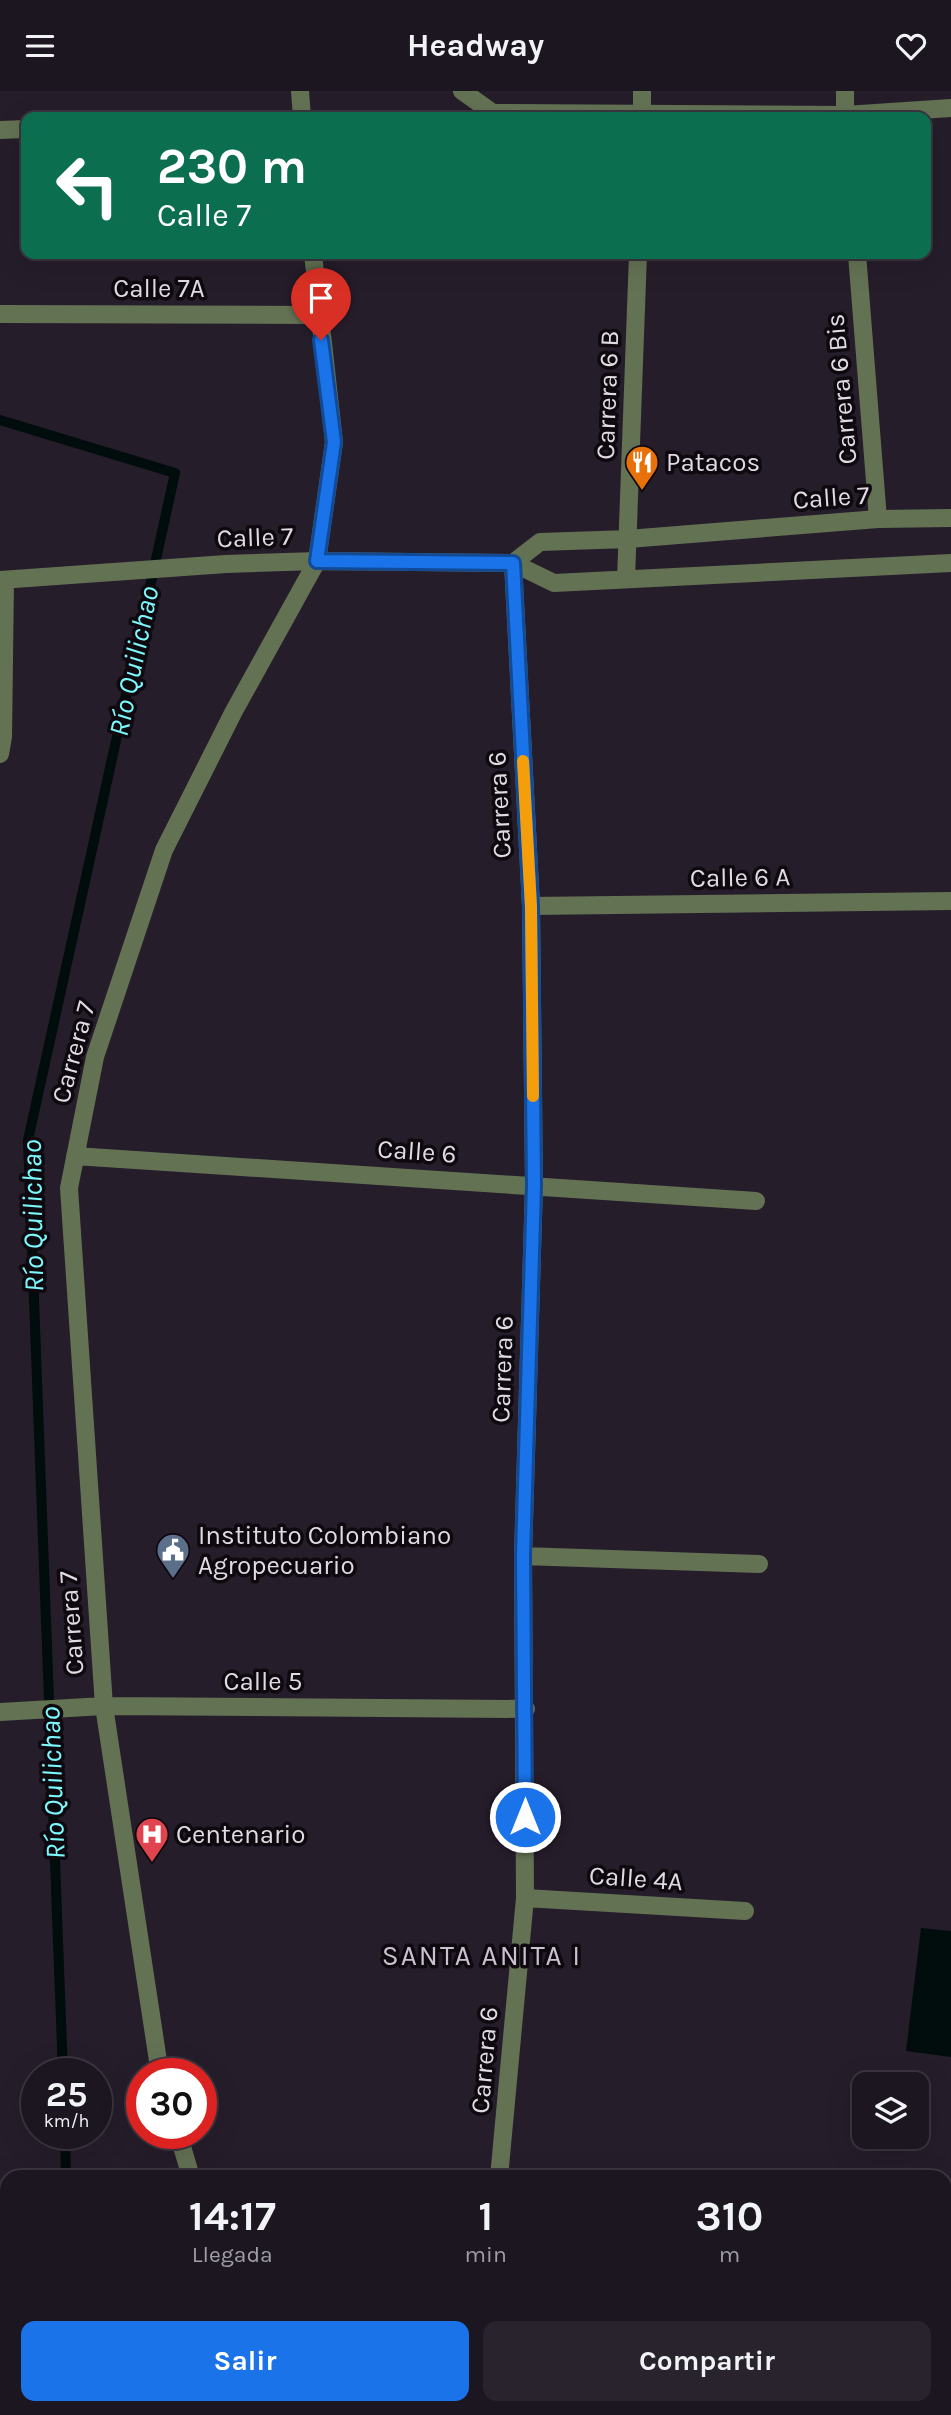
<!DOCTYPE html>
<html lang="es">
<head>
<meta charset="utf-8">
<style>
  :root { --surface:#1c1620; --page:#29232d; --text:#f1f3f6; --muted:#a09fa5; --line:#3a353e; --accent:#1a73e8 }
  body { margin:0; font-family:Karla,sans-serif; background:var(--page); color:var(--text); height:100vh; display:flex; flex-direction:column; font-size:26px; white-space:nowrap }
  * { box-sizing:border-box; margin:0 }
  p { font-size:23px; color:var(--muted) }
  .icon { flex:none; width:38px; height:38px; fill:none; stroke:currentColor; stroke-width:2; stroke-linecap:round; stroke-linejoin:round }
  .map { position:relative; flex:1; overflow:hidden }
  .details { position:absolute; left:0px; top:2079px; width:952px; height:245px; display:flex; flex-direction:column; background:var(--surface); border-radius:21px 21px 0 0; box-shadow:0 7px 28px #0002,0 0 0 2px var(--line) }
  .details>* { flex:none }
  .guide { position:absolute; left:21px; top:21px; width:910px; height:147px; border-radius:14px; box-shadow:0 7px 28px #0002,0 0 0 2px var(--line); background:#0b6e4f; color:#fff; overflow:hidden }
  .fabs { position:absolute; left:852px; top:1981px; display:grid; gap:14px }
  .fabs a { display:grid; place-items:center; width:77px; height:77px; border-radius:14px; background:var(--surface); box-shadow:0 7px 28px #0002,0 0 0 2px var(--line); font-size:35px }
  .speed { position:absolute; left:21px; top:1967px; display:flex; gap:14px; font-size:35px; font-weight:700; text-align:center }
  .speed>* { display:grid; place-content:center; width:91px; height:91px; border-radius:50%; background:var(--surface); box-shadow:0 7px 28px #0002,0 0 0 2px var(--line); line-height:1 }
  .speed small { font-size:18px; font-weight:400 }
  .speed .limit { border:10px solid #d22; background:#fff; color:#111 }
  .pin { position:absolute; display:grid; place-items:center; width:60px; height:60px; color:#fff; margin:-72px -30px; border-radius:50% 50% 50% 0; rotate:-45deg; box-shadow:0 0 7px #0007 }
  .pin .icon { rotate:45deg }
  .me { position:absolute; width:77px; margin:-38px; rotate:0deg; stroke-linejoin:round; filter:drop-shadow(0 0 5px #0008) }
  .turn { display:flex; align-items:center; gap:24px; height:147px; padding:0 21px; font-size:32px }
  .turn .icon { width:91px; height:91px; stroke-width:2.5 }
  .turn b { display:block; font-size:49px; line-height:60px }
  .eta { display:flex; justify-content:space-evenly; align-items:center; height:119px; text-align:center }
  .eta b { font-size:42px; font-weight:700; line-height:49px }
  .primary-button { display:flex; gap:14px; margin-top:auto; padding:14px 21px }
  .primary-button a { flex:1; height:80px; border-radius:14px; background:var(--accent); color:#fff; font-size:28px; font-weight:700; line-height:80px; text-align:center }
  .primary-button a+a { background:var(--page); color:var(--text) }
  header { display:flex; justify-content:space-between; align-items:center; height:91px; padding:0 21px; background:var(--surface); font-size:32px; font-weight:700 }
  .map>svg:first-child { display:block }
  .water { fill:#010c0c }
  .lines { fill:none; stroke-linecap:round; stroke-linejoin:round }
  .stream { stroke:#010c0c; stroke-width:10 }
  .minor { stroke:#647254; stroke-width:18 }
  .route-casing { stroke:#114b97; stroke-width:18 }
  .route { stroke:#1a73e8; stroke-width:12 }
  .slow { stroke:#f59e0b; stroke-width:12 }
  .labels { text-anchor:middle; stroke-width:7; stroke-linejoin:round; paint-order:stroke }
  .street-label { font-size:26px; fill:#dfdae3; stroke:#0d090f }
  .poi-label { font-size:26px; fill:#dfdae3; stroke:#0d090f; text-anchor:start }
  .water-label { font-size:28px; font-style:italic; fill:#7df9fd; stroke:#0d090f }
  .neighbourhood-label { font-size:28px; letter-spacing:2px; fill:#cbc0d1; stroke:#0d090f }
</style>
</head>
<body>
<header><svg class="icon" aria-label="menu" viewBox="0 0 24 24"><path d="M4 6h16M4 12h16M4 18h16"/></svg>Headway<svg class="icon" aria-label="heart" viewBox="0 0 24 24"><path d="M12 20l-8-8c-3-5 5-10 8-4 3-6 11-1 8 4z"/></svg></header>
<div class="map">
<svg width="951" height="2324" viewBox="0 0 951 2324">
  <rect width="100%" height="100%" fill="#261d2b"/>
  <path class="water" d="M921,1837l30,3v126l-45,-6z"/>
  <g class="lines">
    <path class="stream" d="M0,329l175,53 -147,667 35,934
      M65,2042l1,44
      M153,2317l3,7"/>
    <path class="minor" d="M300,0l2,26
      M462,0l31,22 352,2 106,-7
      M642,0v26
      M845,0v26
      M0,39l26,-1
      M857,163l21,265
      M0,223l318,1
      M513,472l27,-21 88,-3 250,-20 73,-1
      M626,488l12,-325
      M0,489l226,-16 91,-3 196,2 41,20 397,-20
      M0,663l3,-17 2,-157
      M531,815l420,-5
      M75,1065l681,45
      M523,1465l236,8
      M0,1621l104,-6 422,3
      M525,1807l220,13
      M160,1983l-56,-368 -35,-518 26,-131 69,-207 70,-139 83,-150 17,-119 -21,-188
      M178,2042l13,44
      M499,2086l26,-279 -2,-342 11,-371 -3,-279 -18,-343
      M945,2200h6
      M290,2317l2,7"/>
  </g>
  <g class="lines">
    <defs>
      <path id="route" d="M321,249l13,102 -17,119 196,2 18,344 3,278 -11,371 2,261"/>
    </defs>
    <use href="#route" class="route-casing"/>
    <use href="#route" class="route"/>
    <path class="slow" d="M523,670l8,146 2,189"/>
  </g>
  <defs>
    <symbol id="restaurant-pin" viewBox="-11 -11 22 30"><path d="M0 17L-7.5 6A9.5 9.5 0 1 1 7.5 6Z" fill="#e8710a" stroke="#0d090f"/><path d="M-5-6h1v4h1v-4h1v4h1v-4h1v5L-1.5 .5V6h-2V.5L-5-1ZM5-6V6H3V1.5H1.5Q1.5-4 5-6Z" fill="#fff"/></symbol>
    <symbol id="civic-pin" viewBox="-11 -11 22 30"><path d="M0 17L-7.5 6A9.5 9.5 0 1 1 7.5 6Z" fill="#5c6f8a" stroke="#0d090f"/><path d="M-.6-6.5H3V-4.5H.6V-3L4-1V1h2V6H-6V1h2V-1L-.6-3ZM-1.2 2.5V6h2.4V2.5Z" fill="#fff"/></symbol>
    <symbol id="hospital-pin" viewBox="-11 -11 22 30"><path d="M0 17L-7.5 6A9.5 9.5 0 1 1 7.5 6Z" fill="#e0444e" stroke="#0d090f"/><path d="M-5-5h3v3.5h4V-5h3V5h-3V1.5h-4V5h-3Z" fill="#fff"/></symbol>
  </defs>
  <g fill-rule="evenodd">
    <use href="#restaurant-pin" x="623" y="352" width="38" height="52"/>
    <use href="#civic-pin" x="154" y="1440" width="38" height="52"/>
    <use href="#hospital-pin" x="133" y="1724" width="38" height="52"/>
  </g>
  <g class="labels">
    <g class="street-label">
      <text x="159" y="206">Calle 7A</text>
      <text transform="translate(841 298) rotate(-95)" y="9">Carrera 6 Bis</text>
      <text transform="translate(607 304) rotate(-88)" y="9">Carrera 6 B</text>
      <text transform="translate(831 406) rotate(-4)" y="9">Calle 7</text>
      <text transform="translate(255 446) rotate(-2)" y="9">Calle 7</text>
      <text transform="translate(499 714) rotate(-93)" y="9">Carrera 6</text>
      <text transform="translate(740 786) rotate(-1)" y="9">Calle 6 A</text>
      <text transform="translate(73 961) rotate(-75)" y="9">Carrera 7</text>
      <text transform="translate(417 1060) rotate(4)" y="9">Calle 6</text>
      <text transform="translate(502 1278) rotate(-88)" y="9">Carrera 6</text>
      <text transform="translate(71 1532) rotate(-94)" y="9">Carrera 7</text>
      <text x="263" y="1599">Calle 5</text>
      <text transform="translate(636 1787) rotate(4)" y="9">Calle 4A</text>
      <text transform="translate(484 1969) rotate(-85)" y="9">Carrera 6</text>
    </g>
    <g class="poi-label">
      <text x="666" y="380">Patacos</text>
      <text x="198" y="1453">Instituto Colombiano<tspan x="198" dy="30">Agropecuario</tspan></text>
      <text x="176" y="1752">Centenario</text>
    </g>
    <g class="water-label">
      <text transform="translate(133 570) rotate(-78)" y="10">Río Quilichao</text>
      <text transform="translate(32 1125) rotate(-91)" y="10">Río Quilichao</text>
      <text transform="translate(52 1692) rotate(-92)" y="10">Río Quilichao</text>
    </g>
    <g class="neighbourhood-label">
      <text x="482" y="1874">SANTA ANITA I</text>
    </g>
  </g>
</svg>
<div class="fabs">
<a><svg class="icon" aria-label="layers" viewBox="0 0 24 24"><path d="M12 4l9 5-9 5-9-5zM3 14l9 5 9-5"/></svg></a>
</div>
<div class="speed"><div>25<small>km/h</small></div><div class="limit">30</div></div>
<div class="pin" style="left:321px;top:249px;background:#d93025"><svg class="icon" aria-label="arrive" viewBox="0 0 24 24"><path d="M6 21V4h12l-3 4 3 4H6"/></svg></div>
<svg class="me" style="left:525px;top:1726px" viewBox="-20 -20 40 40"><circle r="17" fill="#1a73e8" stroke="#fff" stroke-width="3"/><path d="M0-11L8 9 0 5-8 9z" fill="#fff"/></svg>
<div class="guide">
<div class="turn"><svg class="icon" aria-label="left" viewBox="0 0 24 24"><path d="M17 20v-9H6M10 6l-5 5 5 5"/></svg><div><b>230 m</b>Calle 7</div></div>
</div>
<section class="details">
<div class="eta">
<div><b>14:17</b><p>Llegada</p></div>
<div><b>1</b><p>min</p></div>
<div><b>310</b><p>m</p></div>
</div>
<div class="primary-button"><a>Salir</a><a>Compartir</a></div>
</section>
</div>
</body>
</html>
